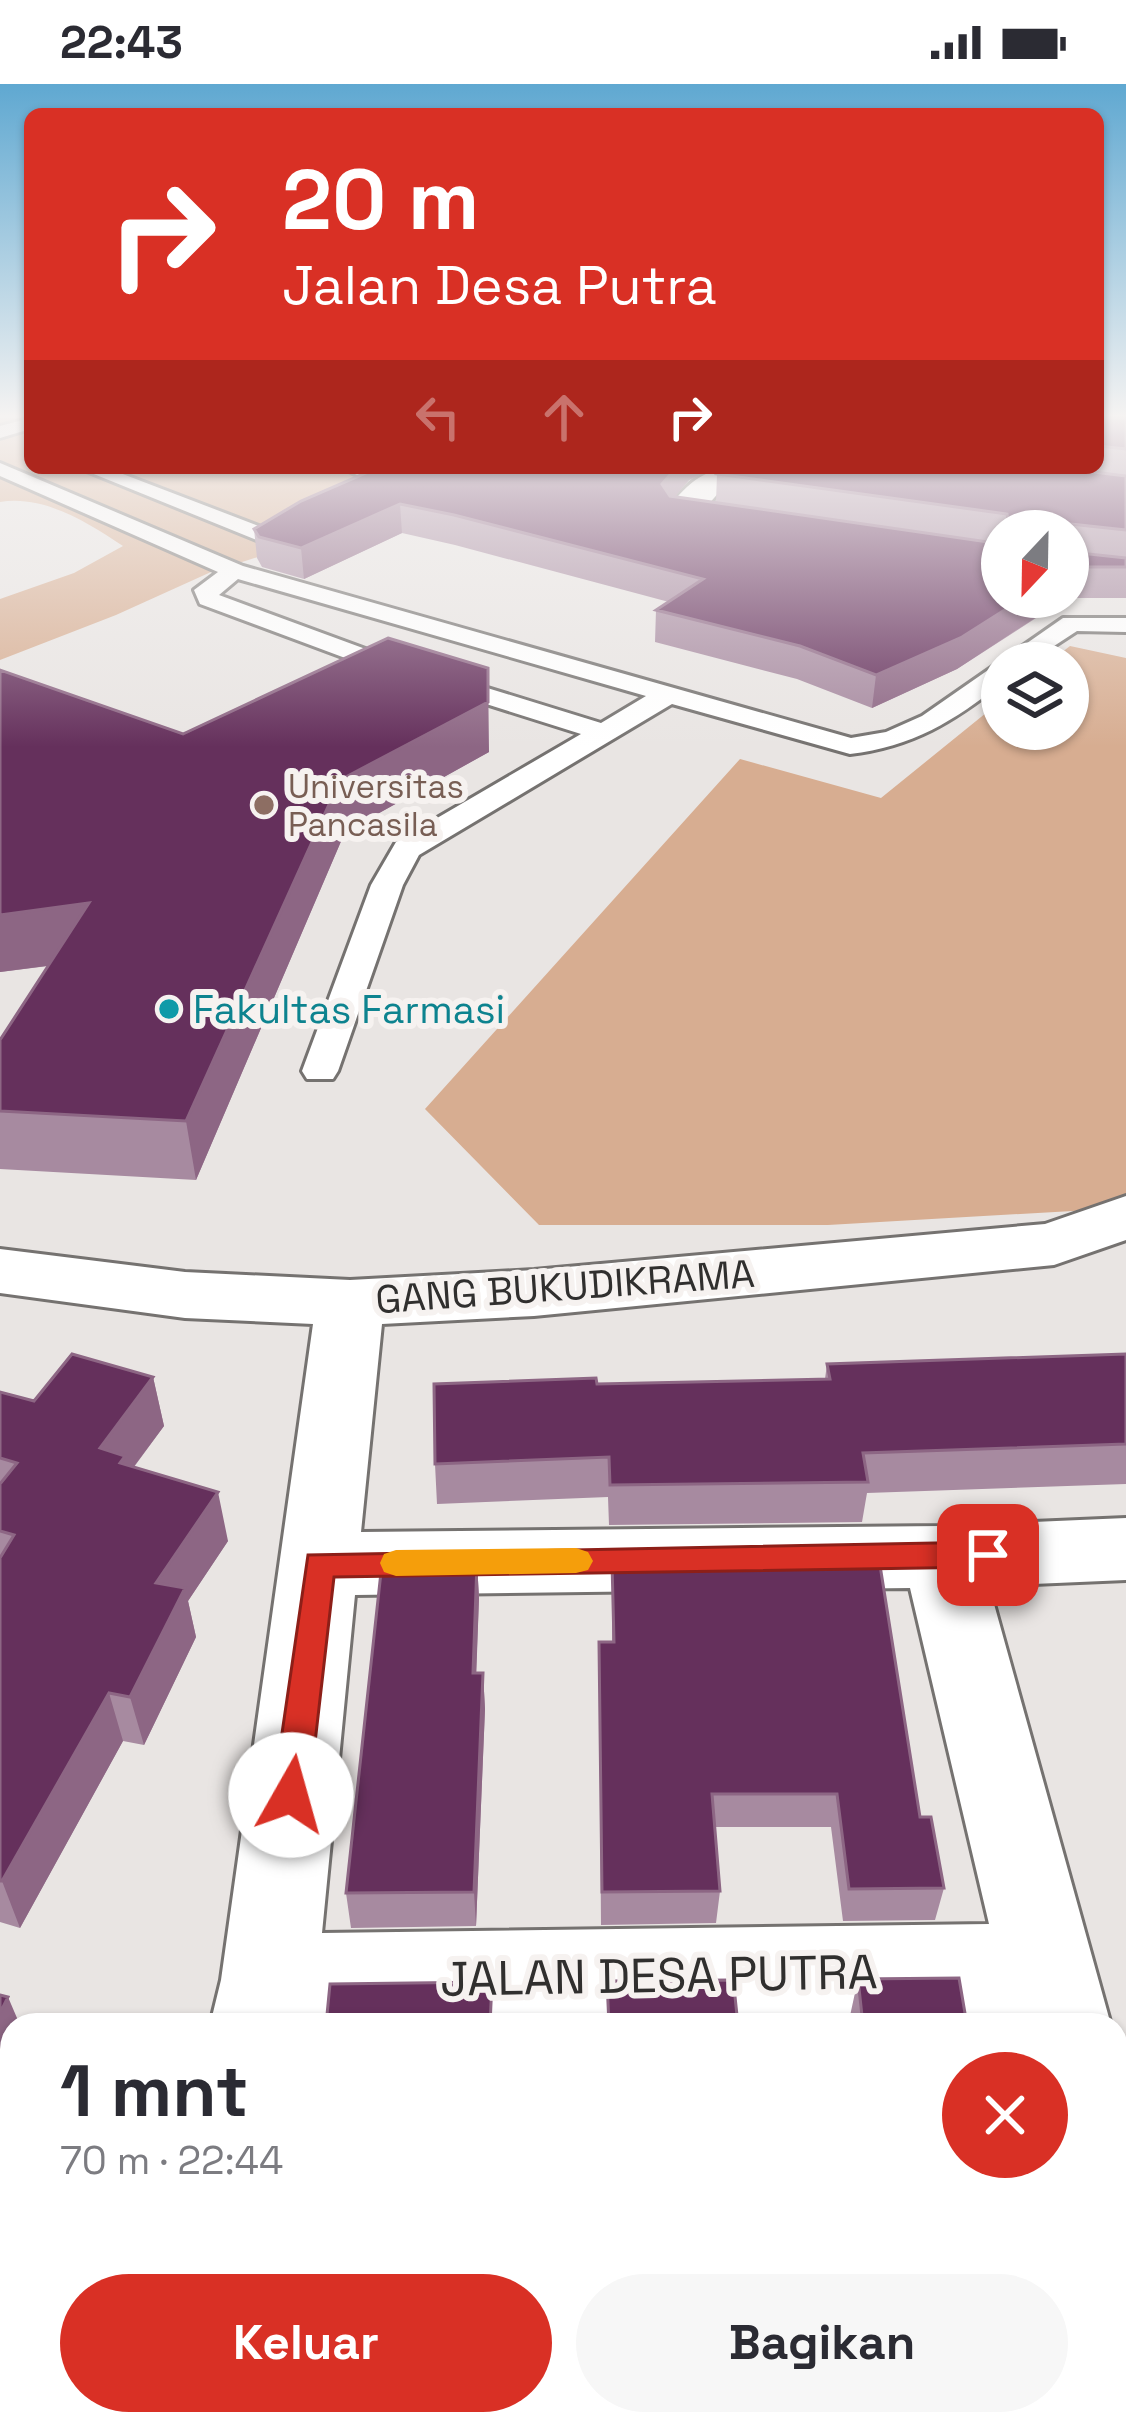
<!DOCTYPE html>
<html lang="id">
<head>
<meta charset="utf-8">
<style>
  :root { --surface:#fff; --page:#f7f7f7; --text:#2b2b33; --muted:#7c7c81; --accent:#d93025 }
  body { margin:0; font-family:"Space Grotesk",sans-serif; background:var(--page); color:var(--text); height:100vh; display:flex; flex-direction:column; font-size:45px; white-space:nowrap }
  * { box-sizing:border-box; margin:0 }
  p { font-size:39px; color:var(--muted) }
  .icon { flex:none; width:66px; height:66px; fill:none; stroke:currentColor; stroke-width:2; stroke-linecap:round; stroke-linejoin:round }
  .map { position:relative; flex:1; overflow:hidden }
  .sheet { position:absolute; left:0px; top:1929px; width:1128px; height:423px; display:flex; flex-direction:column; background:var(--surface); border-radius:36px 36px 0 0; box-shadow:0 3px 9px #0004 }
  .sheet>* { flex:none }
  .hud { position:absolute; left:24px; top:24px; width:1080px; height:366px; border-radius:18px; box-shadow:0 3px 9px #0004; background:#d93025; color:#fff; overflow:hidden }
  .needle { width:78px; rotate:202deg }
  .controls { position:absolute; left:981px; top:426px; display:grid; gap:24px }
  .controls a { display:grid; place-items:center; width:108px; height:108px; border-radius:50%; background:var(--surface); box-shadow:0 3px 9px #0004; font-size:60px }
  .pin { position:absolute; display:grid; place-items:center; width:102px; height:102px; color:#fff; margin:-51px; border-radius:24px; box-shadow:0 6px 18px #0006 }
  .me { position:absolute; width:132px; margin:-66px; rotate:7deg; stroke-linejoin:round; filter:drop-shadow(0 0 9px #0008) }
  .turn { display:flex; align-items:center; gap:42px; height:252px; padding:0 60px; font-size:54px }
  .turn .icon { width:156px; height:156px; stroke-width:2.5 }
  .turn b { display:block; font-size:84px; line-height:102px }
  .lanes { display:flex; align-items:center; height:114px; padding:0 60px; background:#0003; justify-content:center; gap:60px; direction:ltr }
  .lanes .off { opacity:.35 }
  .round { display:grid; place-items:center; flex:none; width:126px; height:126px; border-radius:63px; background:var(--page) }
  .headline { display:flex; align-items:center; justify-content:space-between; height:204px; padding:0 60px }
  h1 { font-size:72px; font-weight:800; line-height:90px }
  .cta { display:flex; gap:24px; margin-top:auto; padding:24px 60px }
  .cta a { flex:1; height:138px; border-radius:72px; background:var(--accent); color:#fff; font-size:48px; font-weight:800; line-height:138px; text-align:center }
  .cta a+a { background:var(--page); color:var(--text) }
  .status { display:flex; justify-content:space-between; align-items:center; height:84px; padding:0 60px; background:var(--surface); direction:ltr }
  .status svg { height:33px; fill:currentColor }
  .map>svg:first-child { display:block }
  .green { fill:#d7ad91 }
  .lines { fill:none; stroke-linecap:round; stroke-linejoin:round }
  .lane-casing { stroke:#757270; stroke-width:6 }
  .street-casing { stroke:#757270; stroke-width:6 }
  .lane { fill:#fff; fill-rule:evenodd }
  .street { fill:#fff; fill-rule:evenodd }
  .wall { fill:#a78aa0; fill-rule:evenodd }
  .shaded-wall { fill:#8d6684 }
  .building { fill:#65305c; stroke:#8d6684; stroke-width:3 }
  .route { fill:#d93025; stroke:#8d1f18; stroke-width:3 }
  .slow { fill:#f59e0b }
  .education-dot { fill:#8d6e63; stroke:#f6f2f0; stroke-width:4.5 }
  .culture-dot { fill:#0f9aa8; stroke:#f6f2f0; stroke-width:4.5 }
  .labels { text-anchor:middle; stroke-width:12; stroke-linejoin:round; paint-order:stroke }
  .far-education-label { font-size:33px; fill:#785e54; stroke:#f6f2f0; text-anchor:start }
  .culture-label { font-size:39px; fill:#0d838f; stroke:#f6f2f0; text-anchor:start }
  .street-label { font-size:39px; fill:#302f2e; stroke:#f6f2f0 }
  .near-street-label { font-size:48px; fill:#302f2e; stroke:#f6f2f0 }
</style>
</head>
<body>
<div class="status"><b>22:43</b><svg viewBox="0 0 49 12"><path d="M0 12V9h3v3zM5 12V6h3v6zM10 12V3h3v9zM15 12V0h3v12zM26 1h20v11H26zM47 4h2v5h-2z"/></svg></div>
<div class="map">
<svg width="1126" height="2350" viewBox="0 0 1126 2350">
  <rect width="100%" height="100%" fill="#e9e5e3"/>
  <path class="green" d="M0,334h30v50h363l-129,87 -53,17 -95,43 -116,45v-61l74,-26 49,-27c-36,-24 -79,-51 -123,-44z
    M1070,562l56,12v541l-36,11 -262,15h-289l-114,-116 315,-350 141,39 121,-98v29h66v-66h-20z"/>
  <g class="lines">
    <defs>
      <path id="lane" d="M30,334v11l-30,9v-12z
        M0,379l243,103 608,172 35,-6 36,-16 141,-98h63v14l-49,-1 -49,32h-26v20c-48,38 -90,64 -152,71l-178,-50 -253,151 -16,30 -65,186 -5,8h-26l-5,-8 69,-186 25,-43 185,-108 -209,-66 -172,-64 -6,-14 24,-18 -218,-96zM238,495l408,117 -45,27 -211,-65 -171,-63z
        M79,384h28l157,60 107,-46 -28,-14h28l28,14 -135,61z"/>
      <path id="street" d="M712,388l16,10 -21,24 54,10 5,7 -5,7 -12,3 -79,-13 -5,-7c11,-16 28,-36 47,-41z
        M1126,1112v44l-72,25 -520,51 -152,8 -21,208 581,-6 184,-8v62l-137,6 122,439h-98l-2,-8 -801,8 11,-45 92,-656 -128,-6 -185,-25v-44l185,23 165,8 184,-10 511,-46zM910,1504l79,336 -667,9 33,-338z
        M1116,2120l10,4v149l-10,-4z
        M39,2340h118l-4,10h-118z"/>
    </defs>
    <use href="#lane" class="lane-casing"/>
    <use href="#street" class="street-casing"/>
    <use href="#lane" class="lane"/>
    <use href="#street" class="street"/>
  </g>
  <path class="wall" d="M1098,334h28v180h-59l-110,71 -85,39 -75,-29 -142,-37 1,-32 13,-8 -214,-57 -53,-12 -98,46 -42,-12 -5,-9 -3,-29 123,-61h721zM714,384l5,4 -2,2 -1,28 -41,-6 14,-16zM1002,447h66v66h-66z
    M0,586l183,64 306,18 -144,80 -149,348 -196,-11v-129l48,-74 -48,6z
    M1126,1270v130l-259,9 -5,29 -253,3 -1,-28 -171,7 -2,-40 162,-80 228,-5 2,-15z
    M153,1293l11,49 -30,41 94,74 -40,60 8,36 -52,108 -21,-4 -103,187 -20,-6v-530l34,9z
    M477,1478l2,36 -3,75h7l2,36 -9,217 -125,2 -5,-35z
    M612,1478l308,255 24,71 -9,32 -92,1 -12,-94h-116l5,64 -4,32 -115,2 -2,-283h13z
    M858,1895l109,46h-119z
    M864,2340h237l2,10h-237z"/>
  <path class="shaded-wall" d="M676,384h38l-25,12 -28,33 1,-29z
    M400,420l2,29 -98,46 -3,-31z
    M1025,513h42l-110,72 -85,39 4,-33z
    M488,584l1,84 -144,80 -149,348 -10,-59 154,-341z
    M89,819l11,56 -100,13v-57z
    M153,1293l11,49 -35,47 -29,-25z
    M218,1408l10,49 -40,60 8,36 -52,108 -14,-48 26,-114z
    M477,1478l2,36 -4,111 -2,-36z
    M483,1589l2,36 -9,217 -2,-34z
    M109,1609l14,48 -103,187 -18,-47z
    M8,1913l12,28h-8v48l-12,25v-85z"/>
  <path class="building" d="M1098,334h28v31l-28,-3z
    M377,384h299l-14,16 8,12 332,48v53h23l-63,40 -86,38 -76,-29 -144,-36 47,-31 -249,-64 -54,-11 -99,44 -42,-11 -5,-8 47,-28z
    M723,384h338l65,8v54l-56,-6v28l56,6v9h-54l-4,3v-39h-58l-3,-17 -290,-40z
    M388,554l100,30v34l-148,78 -154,341 -186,-10v-71l89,-137 -89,12v-245l183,64z
    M72,1270l81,23 -53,71 25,8 -5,7 98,29 -62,91 29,5 -55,109 -21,-4 -107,188h-2v-323l14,-23 -14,-4v-47l17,-21 -17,-5v-66l34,9z
    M1126,1270v90l-263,9 5,29 -258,3 -1,-28 -174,7 -1,-80 162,-6 1,6 233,-5 -3,-15z
    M879,1475l41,258h11l13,71 -95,1 -12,-95h-125l8,97 -118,1 -3,-250h15l-2,-80z
    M477,1478l-4,111h10l-9,219 -128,1 36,-330z
    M959,1894l8,47h-104l-5,-46z
    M730,1896l4,7 4,38h-129l-2,-44z
    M492,1898l-2,43h-164l4,-41z
    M0,1911l8,2 -8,16z
    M248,2340h529l1,10h-531z
    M881,2340h220l2,10h-221z"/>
  <linearGradient id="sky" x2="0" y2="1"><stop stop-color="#5fa8d1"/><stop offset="0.5" stop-color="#f5f3f2"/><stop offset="1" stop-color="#f5f3f2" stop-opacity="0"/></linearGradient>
  <rect width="1126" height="663" fill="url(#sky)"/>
  <path class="route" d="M988,1458l11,4 5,9 -5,9 -11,3 -654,10 -25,218 -5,11 -13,5 -13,-5 -5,-11 35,-240z"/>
  <path class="slow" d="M576,1464l12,4 5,9 -5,9 -12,3 -180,3 -12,-4 -4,-9 4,-9 12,-4z"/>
  <circle class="education-dot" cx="264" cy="721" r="12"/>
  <circle class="culture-dot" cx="169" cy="925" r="12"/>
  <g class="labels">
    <g class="far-education-label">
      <text x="288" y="714">Universitas<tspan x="288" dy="38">Pancasila</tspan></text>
    </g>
    <g class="culture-label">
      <text x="193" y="939">Fakultas Farmasi</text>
    </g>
    <g class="street-label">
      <text transform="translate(565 1202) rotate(-4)" y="14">GANG BUKUDIKRAMA</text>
    </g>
    <g class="near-street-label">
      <text transform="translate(659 1891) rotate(-1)" y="17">JALAN DESA PUTRA</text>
    </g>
  </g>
</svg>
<div class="controls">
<a><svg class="needle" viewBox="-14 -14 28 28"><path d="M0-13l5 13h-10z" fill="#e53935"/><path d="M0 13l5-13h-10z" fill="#7c7c81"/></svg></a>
<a><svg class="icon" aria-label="layers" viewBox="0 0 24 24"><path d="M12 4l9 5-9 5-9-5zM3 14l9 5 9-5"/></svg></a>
</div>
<div class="pin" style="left:988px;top:1471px;background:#d93025"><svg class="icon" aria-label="arrive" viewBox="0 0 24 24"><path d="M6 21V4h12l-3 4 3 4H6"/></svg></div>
<svg class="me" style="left:291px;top:1711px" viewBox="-20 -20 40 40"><circle r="19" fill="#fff"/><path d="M0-13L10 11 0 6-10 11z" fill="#d93025"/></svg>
<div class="hud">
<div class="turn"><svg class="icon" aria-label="right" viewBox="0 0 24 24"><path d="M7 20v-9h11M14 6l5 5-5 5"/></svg><div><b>20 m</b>Jalan Desa Putra</div></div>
<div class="lanes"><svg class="icon off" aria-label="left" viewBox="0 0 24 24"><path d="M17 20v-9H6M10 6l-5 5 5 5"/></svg><svg class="icon off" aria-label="ahead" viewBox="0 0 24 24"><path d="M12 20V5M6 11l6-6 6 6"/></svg><svg class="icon" aria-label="right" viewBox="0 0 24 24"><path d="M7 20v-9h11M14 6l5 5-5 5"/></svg></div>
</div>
<section class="sheet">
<div class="headline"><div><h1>1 mnt</h1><p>70 m · 22:44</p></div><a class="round" style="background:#d93025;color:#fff"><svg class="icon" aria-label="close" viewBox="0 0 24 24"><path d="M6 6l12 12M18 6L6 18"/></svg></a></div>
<div class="cta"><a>Keluar</a><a>Bagikan</a></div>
</section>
</div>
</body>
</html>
